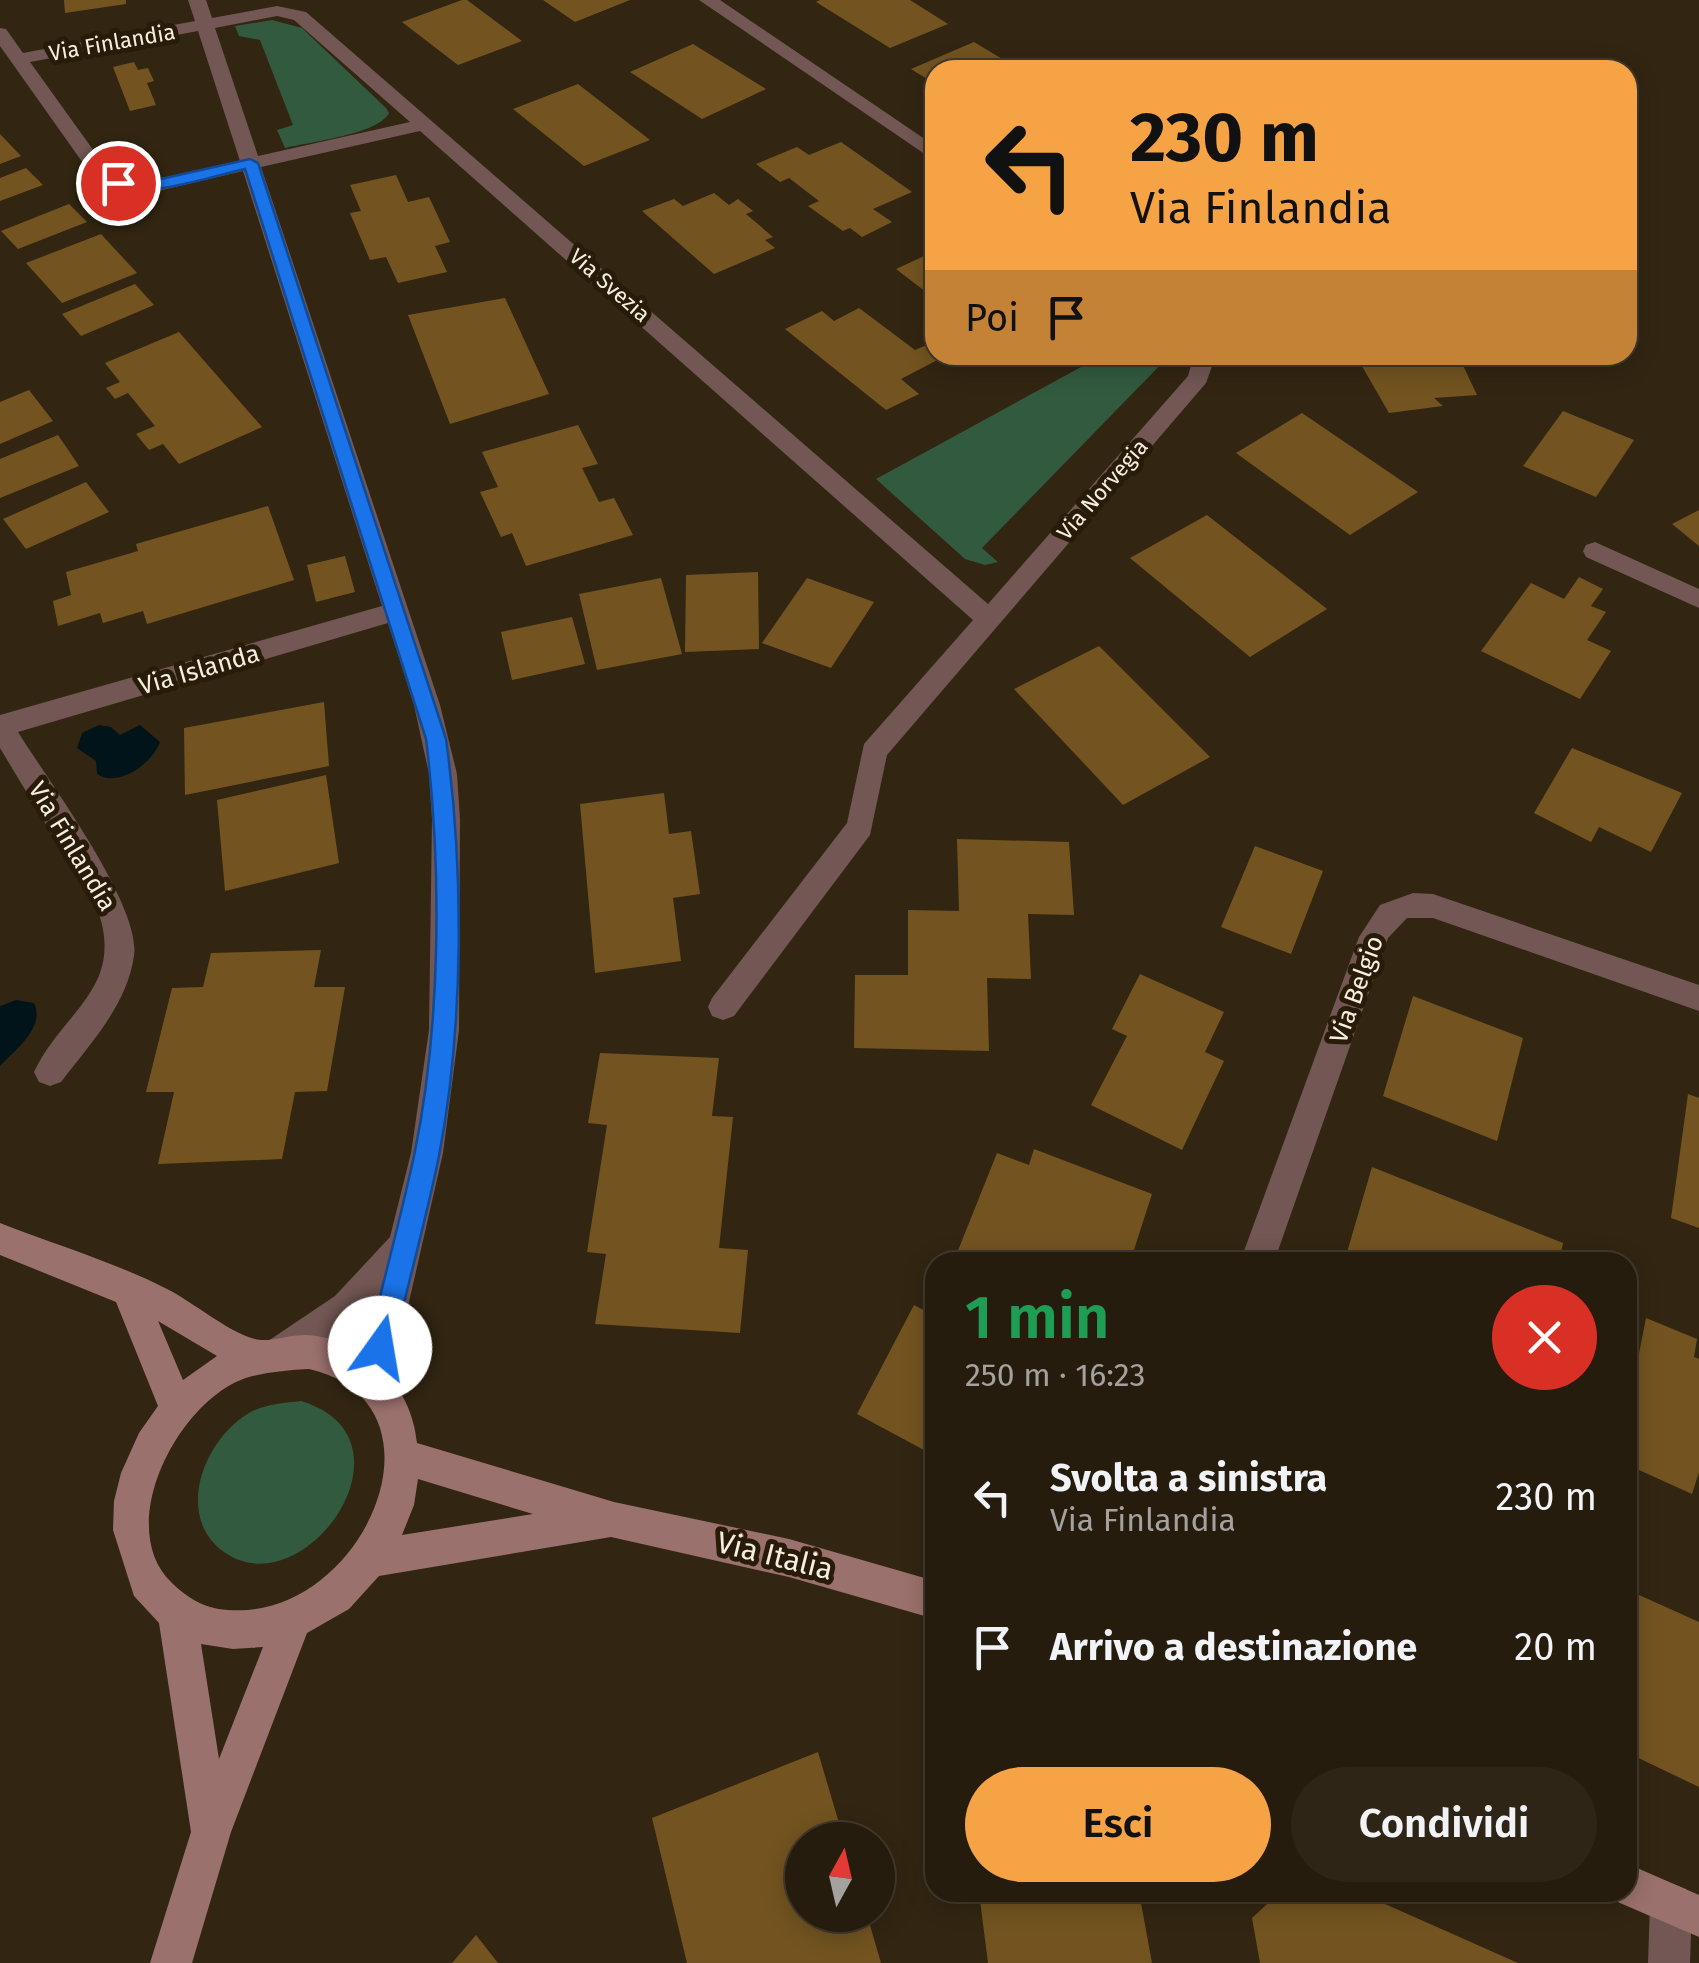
<!DOCTYPE html>
<html lang="it">
<head>
<meta charset="utf-8">
<style>
  :root { --surface:#261c0e; --page:#2e2517; --text:#f1f3f6; --muted:#a4a19e; --line:#423a2e; --accent:#f5a345 }
  body { margin:0; font-family:"Fira Sans",sans-serif; background:var(--page); color:var(--text); height:100vh; display:flex; flex-direction:column; font-size:38px; white-space:nowrap }
  * { box-sizing:border-box; margin:0 }
  p { font-size:32px; color:var(--muted) }
  .icon { flex:none; width:55px; height:55px; fill:none; stroke:currentColor; stroke-width:2; stroke-linecap:round; stroke-linejoin:round }
  .map { position:relative; flex:1; overflow:hidden }
  .panel { position:absolute; left:925px; top:1252px; width:712px; height:650px; display:flex; flex-direction:column; background:var(--surface); border-radius:30px; box-shadow:0 5px 25px #0003,0 0 0 2px var(--line) }
  .panel>* { flex:none }
  .banner { position:absolute; left:925px; top:60px; width:712px; height:305px; border-radius:30px; box-shadow:0 5px 25px #0003,0 0 0 2px var(--line); background:#f5a345; color:#111; overflow:hidden }
  .needle { width:65px; rotate:8deg }
  .controls { position:absolute; left:785px; top:1822px; display:grid; gap:20px }
  .controls a { display:grid; place-items:center; width:110px; height:110px; border-radius:50%; background:var(--surface); box-shadow:0 5px 25px #0003,0 0 0 2px var(--line); font-size:50px }
  .pin { position:absolute; display:grid; place-items:center; width:85px; height:85px; color:#fff; margin:-42px; border:5px solid #fff; border-radius:50%; box-shadow:0 2px 10px #0007 }
  .me { position:absolute; width:110px; margin:-55px; rotate:13deg; stroke-linejoin:round; filter:drop-shadow(0 0 8px #0008) }
  .turn { display:flex; align-items:center; gap:35px; height:210px; padding:0 40px; font-size:45px }
  .turn .icon { width:130px; height:130px; stroke-width:2.5 }
  .turn b { display:block; font-size:70px; line-height:85px }
  .then { display:flex; align-items:center; height:95px; padding:0 40px; background:#0003; gap:20px; font-size:38px }
  .round { display:grid; place-items:center; flex:none; width:105px; height:105px; border-radius:52px; background:var(--page) }
  .head { display:flex; align-items:center; justify-content:space-between; height:170px; padding:0 40px }
  h1 { font-size:60px; font-weight:600; line-height:75px; color:#1e9e55 }
  .cta { display:flex; gap:20px; margin-top:auto; padding:20px 40px }
  .cta a { flex:1; height:115px; border-radius:60px; background:var(--accent); color:#111; font-size:40px; font-weight:600; line-height:115px; text-align:center }
  .cta a+a { background:var(--page); color:var(--text) }
  ul { padding:0; list-style:none }
  li { display:flex; align-items:center; gap:30px; height:150px; padding:0 40px }
  li div { flex:1 }
  li b { display:block; font-size:38px }
  li em { font-style:normal }
  .map>svg:first-child { display:block }
  .green { fill:#325a3f }
  .water { fill:#001419 }
  .building { fill:#735420 }
  .lines { fill:none; stroke-linecap:round; stroke-linejoin:round }
  .street { fill:#725754; fill-rule:evenodd }
  .secondary { fill:#9b716d; fill-rule:evenodd }
  .route { fill:#1a73e8; stroke:#114b97; stroke-width:2.5 }
  .labels { text-anchor:middle; stroke-width:10; stroke-linejoin:round; paint-order:stroke }
  .far-street-label { font-size:22px; fill:#f6eee2; stroke:#281c08 }
  .street-label { font-size:25px; fill:#f6eee2; stroke:#281c08 }
  .near-street-label { font-size:30px; fill:#f6eee2; stroke:#281c08 }
</style>
</head>
<body>
<div class="map">
<svg width="1699" height="1963" viewBox="0 0 1699 1963">
  <rect width="100%" height="100%" fill="#322612"/>
  <path class="green" d="M272,20l30,8 84,80 3,5c-10,21 -80,29 -104,35l-8,-18 16,-5 -33,-85 -21,-4 -4,-10z
    M1103,355h67l-188,193 16,14 -13,3 -20,-6 -89,-80z
    M301,1401c126,38 -1,214 -81,148 -45,-38 -14,-111 29,-136 16,-9 34,-10 52,-12z"/>
  <path class="water" d="M99,725l12,2 9,8 20,-10 20,17c-8,22 -42,46 -63,32l-1,-13 -19,-13 5,-15z
    M16,1000l18,3c12,24 -19,47 -34,63v-60z"/>
  <path class="building" d="M64,0h62v4l-61,9z
    M462,0h5l55,41 -64,24 -56,-43z
    M543,0h87l-55,22z
    M820,0h90l38,24 -58,24 -74,-46z
    M974,42l35,21 -9,4 6,3h-71v14l-24,-15z
    M693,44l73,45 -64,30 -72,-47z
    M134,62l4,8 10,-2 6,13 -7,2 9,22 -26,6 -17,-44z
    M578,84l72,56 -66,26 -71,-57z
    M0,134l21,22 -21,8z
    M841,142l71,50 -39,17 19,13 -30,15 -12,-9 -7,3 -35,-25 11,-5 -30,-23 -9,4 -24,-18 41,-17 12,8z
    M26,168l17,17 -43,16v-23z
    M396,175l12,27 21,-5 21,45 -15,4 12,26 -49,11 -12,-26 -16,3 -20,-47 11,-2 -11,-26z
    M714,193l15,12 9,-6 15,12 -7,3 27,23 -8,3 10,8 -61,26 -72,-63 32,-12 9,7z
    M69,204l18,18 -69,27 -17,-18z
    M101,234l36,39 -75,30 -36,-40z
    M935,251v36l-9,5 -30,-23z
    M135,284l19,21 -73,31 -19,-22z
    M505,298l44,96 -99,30 -42,-109z
    M859,308l56,42 14,-6 6,4v7h12l-46,24 18,15 -33,16 -101,-81 37,-18 12,10z
    M179,332l83,95 -83,37 -16,-20 -14,6 -13,-16 19,-8 -27,-33 -13,6 -9,-11 14,-6 -15,-19z
    M1373,355h85l19,40 -43,3 9,8 -54,7 -30,-52 15,-2z
    M29,390l24,31 -53,23v-42z
    M1563,411l71,29 -38,57 -73,-31z
    M1302,413l116,79 -68,43 -114,-82z
    M578,425l20,39 -16,4 17,34 15,-4 19,37 -107,31 -14,-33 -11,4 -21,-45 18,-5 -16,-35z
    M58,435l21,31 -79,32v-39z
    M86,482l23,30 -83,37 -23,-30z
    M268,506l26,74 -147,44 -4,-13 -40,12 -3,-10 -42,13 -5,-25 18,-6 -5,-23 72,-21 -2,-7z
    M1699,510v36l-27,-22z
    M1207,515l120,94 -77,48 -120,-99z
    M345,556l10,36 -39,10 -9,-37z
    M758,572l1,77 -74,3 1,-77z
    M1579,577l24,12 -12,17 15,6 -19,28 24,11 -31,48 -99,-48 50,-68 33,16z
    M661,578l21,76 -85,16 -18,-76z
    M807,578l67,24 -43,66 -69,-25z
    M572,617l13,47 -73,16 -11,-48z
    M1099,646l111,111 -87,48 -109,-116z
    M324,702l5,64 -144,29 -1,-67z
    M1572,748l110,45 -31,59 -52,-25 -8,15 -57,-29z
    M326,775l13,88 -114,28 -8,-91z
    M664,793l5,41 22,-3 9,63 -27,4 8,63 -86,12 -15,-169z
    M957,839l112,3 5,73 -46,-1 3,65 -44,-1 2,73 -135,-3 1,-73h53v-65l51,1z
    M1255,846l68,25 -32,83 -70,-27z
    M321,950l-7,37h31l-18,104 -32,1 -13,67 -124,5 16,-72h-28l26,-104 31,-1 8,-34z
    M1140,974l84,38 -19,40 19,9 -42,89 -91,-45 36,-69 -15,-7z
    M1413,996l110,42 -26,103 -114,-45z
    M600,1053l119,5 -7,58 21,1 -14,131 29,2 -8,83 -145,-9 11,-70 -19,-2 20,-127 -19,-2z
    M1688,1094l11,4v130l-28,-10z
    M1034,1149l118,45 -22,68h-150l-23,-9 40,-100 32,12z
    M1372,1167l191,76 -4,19h-206l-8,-3z
    M914,1305l21,11v140l-78,-42z
    M1646,1318l51,21 -3,18 5,2v113l-7,22 -64,-29v-56z
    M1628,1590l71,32v165l-71,-34z
    M818,1752l26,88h-42v75h65l14,48h-194l-35,-145z
    M979,1892h160l13,71h-164z
    M1280,1892h78l160,71h-258l-8,-45z
    M476,1935l22,28h-46z"/>
  <g class="lines">
    <path class="street" d="M188,0h18l6,18 65,-12 29,6 682,592 200,-228 6,-21h22l-10,28 -319,372 -17,80 -136,181 -11,4 -11,-4 -4,-9 4,-9 135,-175 17,-79 109,-124 -553,-489 -159,36 179,538 17,69 3,45 -1,211 -16,123 -52,228 -6,12 -12,6 -12,-6 -6,-12 20,-79 -16,18 -67,45 -12,5 -12,-5 -5,-12 5,-12 67,-45 55,-59 21,-84 18,-123 3,-211 -3,-45 -15,-69 -26,-82 -370,109c29,47 124,174 116,224 -7,49 -44,88 -73,126l-11,4 -11,-4 -5,-10c28,-60 91,-84 64,-161l-98,-163v-33l382,-109 -139,-435 -81,19 -37,1 -30,-11 -95,-134v-18l6,1 17,24 172,-32zM277,16l17,4 116,102 -152,34 -43,-128zM198,31l42,130c-43,9 -89,27 -131,11l-79,-110z
      M699,0h21l215,146v15z
      M1595,542l104,47v19l-113,-51 -3,-6 3,-6z
      M1413,893l20,1 266,91v26l-266,-93h-26l-19,20 -114,324h-34l119,-325 21,-32z
      M1671,1883l15,6 6,15 -2,59h-42l2,-59 6,-15z"/>
    <path class="secondary" d="M0,1223c56,22 117,40 169,67 25,13 59,42 86,49 14,4 36,-5 52,-4 59,4 105,51 110,108l197,59 175,37 146,42v38l-146,-42 -178,-40 -232,39 -30,33 -42,24 -76,199 -39,131h-42l41,-131 -32,-209 -25,-27 -21,-66 1,-29 7,-28 18,-40 19,-27 -42,-104 -116,-47zM158,1321l59,35 -34,24zM309,1369c142,33 62,231 -61,241 -33,2 -52,-4 -76,-27 -60,-57 8,-186 77,-206 19,-5 40,-7 60,-8zM418,1479l115,35 -131,21 12,-30zM201,1644l32,5 30,-2 -44,112z
      M1628,1864l71,31v42l-86,-37 -3,-8h18z"/>
  </g>
  <path class="route" d="M250,159l8,4 188,576c18,130 18,287 -7,417 -13,64 -31,128 -46,192l-3,10 -10,3 -9,-3 -4,-10c16,-64 33,-128 47,-192 27,-129 28,-287 12,-417l-181,-570c-34,7 -106,33 -135,14l8,-4 34,2z"/>
  <g class="labels">
    <g class="far-street-label">
      <text transform="translate(112 42) rotate(-10)" y="8">Via Finlandia</text>
      <text transform="translate(610 285) rotate(41)" y="8">Via Svezia</text>
      <text transform="translate(1102 489) rotate(-49)" y="8">Via Norvegia</text>
    </g>
    <g class="street-label">
      <text transform="translate(199 669) rotate(-16)" y="9">Via Islanda</text>
      <text transform="translate(73 846) rotate(59)" y="9">Via Finlandia</text>
      <text transform="translate(1356 989) rotate(-70)" y="9">Via Belgio</text>
    </g>
    <g class="near-street-label">
      <text transform="translate(775 1556) rotate(14)" y="10">Via Italia</text>
    </g>
  </g>
</svg>
<div class="controls">
<a><svg class="needle" viewBox="-14 -14 28 28"><path d="M0-13l5 13h-10z" fill="#e53935"/><path d="M0 13l5-13h-10z" fill="#a4a19e"/></svg></a>
</div>
<div class="pin" style="left:118px;top:183px;background:#d93025"><svg class="icon" aria-label="arrive" viewBox="0 0 24 24"><path d="M6 21V4h12l-3 4 3 4H6"/></svg></div>
<svg class="me" style="left:380px;top:1348px" viewBox="-20 -20 40 40"><circle r="19" fill="#fff"/><path d="M0-13L10 11 0 6-10 11z" fill="#1a73e8"/></svg>
<div class="banner">
<div class="turn"><svg class="icon" aria-label="left" viewBox="0 0 24 24"><path d="M17 20v-9H6M10 6l-5 5 5 5"/></svg><div><b>230 m</b>Via Finlandia</div></div>
<div class="then">Poi<svg class="icon" aria-label="arrive" viewBox="0 0 24 24"><path d="M6 21V4h12l-3 4 3 4H6"/></svg></div>
</div>
<section class="panel">
<div class="head"><div><h1>1 min</h1><p>250 m · 16:23</p></div><a class="round" style="background:#d93025;color:#fff"><svg class="icon" aria-label="close" viewBox="0 0 24 24"><path d="M6 6l12 12M18 6L6 18"/></svg></a></div>
<ul>
<li><svg class="icon" aria-label="left" viewBox="0 0 24 24"><path d="M17 20v-9H6M10 6l-5 5 5 5"/></svg><div><b>Svolta a sinistra</b><p>Via Finlandia</p></div><em>230 m</em></li>
<li><svg class="icon" aria-label="arrive" viewBox="0 0 24 24"><path d="M6 21V4h12l-3 4 3 4H6"/></svg><div><b>Arrivo a destinazione</b></div><em>20 m</em></li>
</ul>
<div class="cta"><a>Esci</a><a>Condividi</a></div>
</section>
</div>
</body>
</html>
